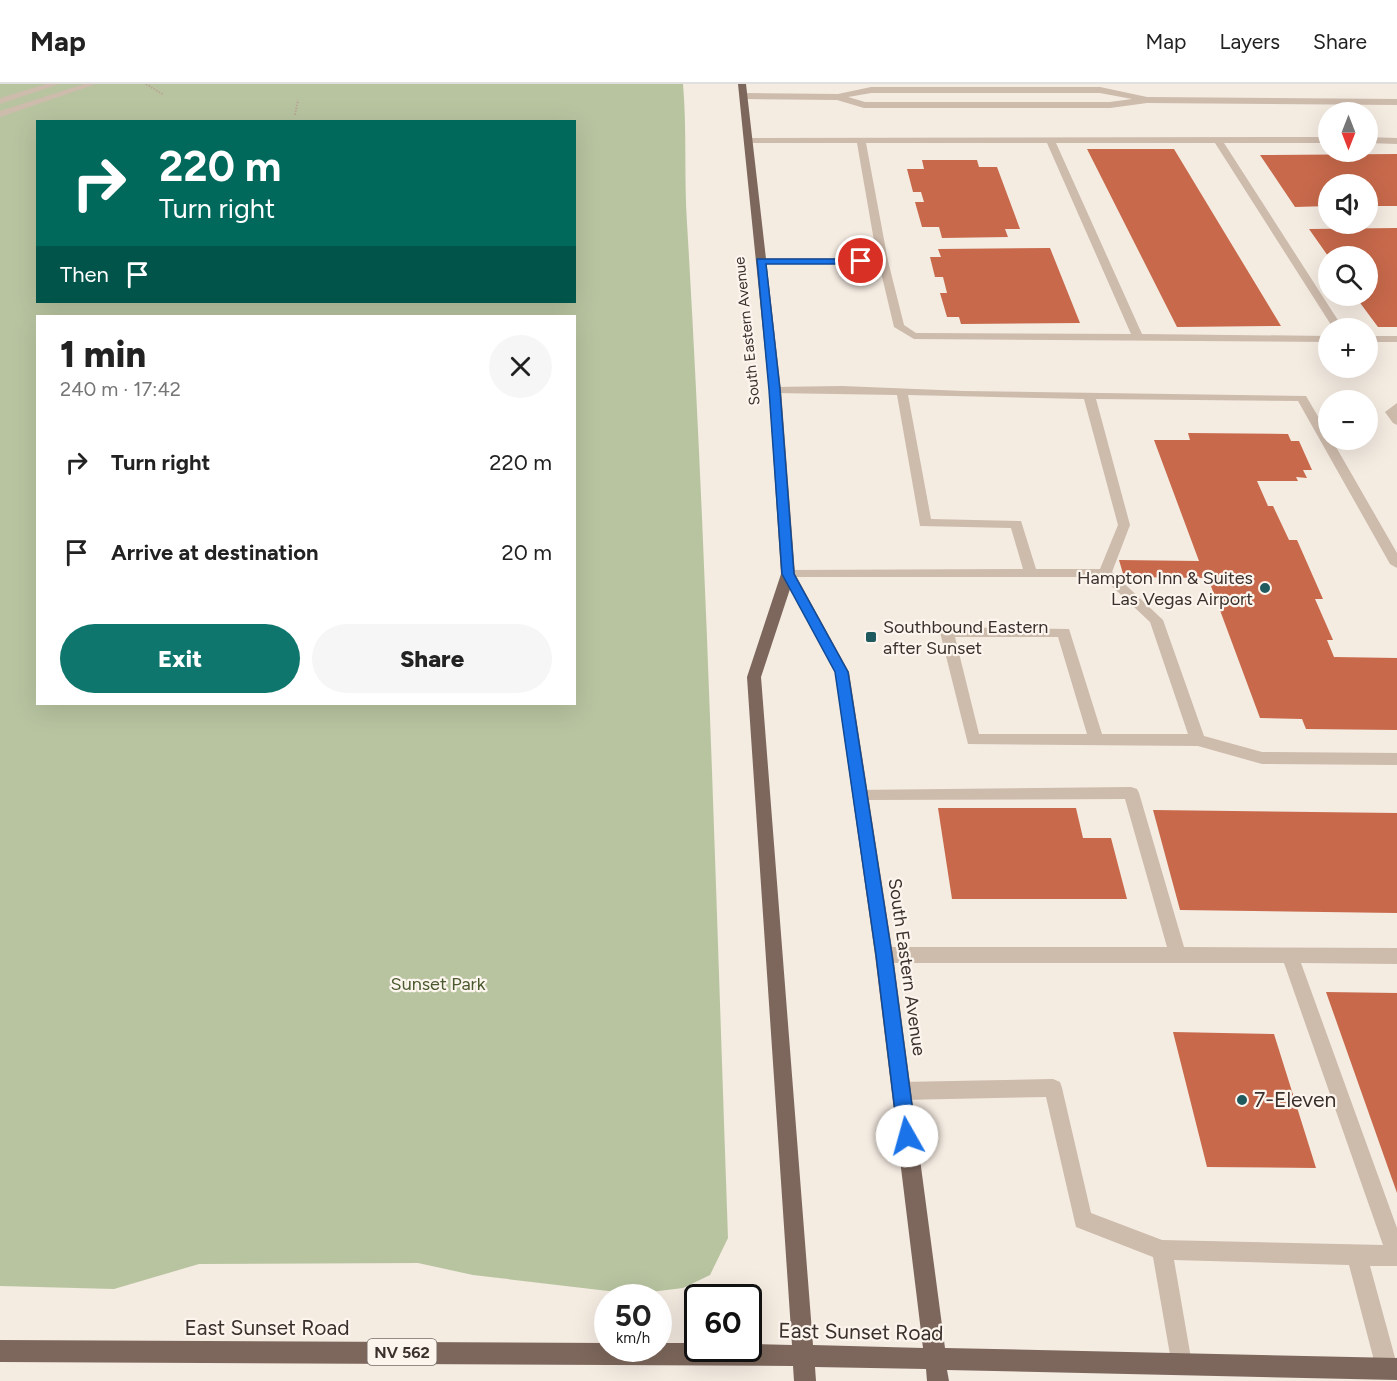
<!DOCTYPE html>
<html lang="en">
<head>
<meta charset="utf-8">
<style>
  :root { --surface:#fff; --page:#f6f6f6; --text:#222; --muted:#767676; --line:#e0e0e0; --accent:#0f766e }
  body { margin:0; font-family:Figtree,sans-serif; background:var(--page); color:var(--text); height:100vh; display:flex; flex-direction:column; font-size:22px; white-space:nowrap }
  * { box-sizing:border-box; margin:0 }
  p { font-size:20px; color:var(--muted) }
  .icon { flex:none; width:33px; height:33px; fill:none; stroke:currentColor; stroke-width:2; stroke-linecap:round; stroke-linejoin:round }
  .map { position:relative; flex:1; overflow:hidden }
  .panel { position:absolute; left:36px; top:231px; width:540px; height:390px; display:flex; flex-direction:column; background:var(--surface); border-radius:0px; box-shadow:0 6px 24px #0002 }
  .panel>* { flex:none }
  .top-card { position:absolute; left:36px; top:36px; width:540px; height:183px; border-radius:0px; box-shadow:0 6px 24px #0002; background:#00695c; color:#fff; overflow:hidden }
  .needle { width:39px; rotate:180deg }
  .buttons { position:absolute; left:1318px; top:18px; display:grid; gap:12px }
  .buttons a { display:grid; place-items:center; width:60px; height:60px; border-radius:50%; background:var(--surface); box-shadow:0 6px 24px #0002; font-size:30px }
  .speed { position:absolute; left:594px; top:1200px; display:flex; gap:12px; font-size:30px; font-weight:700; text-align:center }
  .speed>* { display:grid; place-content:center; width:78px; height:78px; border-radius:50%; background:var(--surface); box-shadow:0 6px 24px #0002; line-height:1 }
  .speed small { font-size:15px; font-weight:400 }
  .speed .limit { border:3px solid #111; border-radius:9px; background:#fff; color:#111 }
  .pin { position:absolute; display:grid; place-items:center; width:51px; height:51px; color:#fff; margin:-26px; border:3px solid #fff; border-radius:50%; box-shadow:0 2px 6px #0007 }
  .me { position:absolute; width:66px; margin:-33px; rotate:353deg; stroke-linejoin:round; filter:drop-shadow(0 0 4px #0008) }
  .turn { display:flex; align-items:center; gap:21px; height:126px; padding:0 24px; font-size:27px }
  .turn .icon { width:78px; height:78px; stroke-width:2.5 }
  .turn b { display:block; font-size:42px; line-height:51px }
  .then { display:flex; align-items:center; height:57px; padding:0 24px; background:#0003; gap:12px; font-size:22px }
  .round { display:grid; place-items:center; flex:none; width:63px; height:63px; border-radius:32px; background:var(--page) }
  .summary { display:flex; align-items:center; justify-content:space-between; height:102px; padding:0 24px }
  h1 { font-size:36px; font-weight:800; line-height:45px }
  .action { display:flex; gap:12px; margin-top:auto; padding:12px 24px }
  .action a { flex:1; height:69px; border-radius:36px; background:var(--accent); color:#fff; font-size:24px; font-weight:800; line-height:69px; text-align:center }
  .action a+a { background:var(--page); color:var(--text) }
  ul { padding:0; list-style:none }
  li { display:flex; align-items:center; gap:18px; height:90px; padding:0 24px }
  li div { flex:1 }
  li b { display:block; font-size:22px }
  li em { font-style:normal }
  header { display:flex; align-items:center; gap:36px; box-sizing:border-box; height:84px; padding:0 30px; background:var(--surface); border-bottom:2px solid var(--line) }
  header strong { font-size:28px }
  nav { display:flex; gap:33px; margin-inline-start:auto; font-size:21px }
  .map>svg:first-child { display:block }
  .green { fill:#b8c4a0; fill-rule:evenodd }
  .building { fill:#c8694b }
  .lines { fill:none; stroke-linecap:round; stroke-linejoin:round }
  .path { stroke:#b9a596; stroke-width:2; stroke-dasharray:1.5 1.5; stroke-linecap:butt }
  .service { fill:#cdbbac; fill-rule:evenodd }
  .minor { fill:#cdbbac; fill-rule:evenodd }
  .primary { fill:#7d675c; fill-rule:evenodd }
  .route { fill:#1a73e8; stroke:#114b97; stroke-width:1.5 }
  .poi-dot { fill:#1f5a5e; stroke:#fbf5ee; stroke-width:2 }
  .labels { text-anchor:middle; stroke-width:4.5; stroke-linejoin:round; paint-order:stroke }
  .far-street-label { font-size:15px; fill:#3b302b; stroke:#fbf5ee }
  .shield { fill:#fbf5ee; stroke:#756b66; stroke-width:1.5 }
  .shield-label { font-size:16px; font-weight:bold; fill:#3b302b }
  .poi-label { font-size:18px; fill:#3b302b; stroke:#fbf5ee; text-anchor:end }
  .street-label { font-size:18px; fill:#3b302b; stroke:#fbf5ee }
  .park-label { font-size:18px; fill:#4a5a2e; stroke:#fbf5ee }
  .near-poi-label { font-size:21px; fill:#3b302b; stroke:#fbf5ee; text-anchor:start }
  .near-street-label { font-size:21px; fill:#3b302b; stroke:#fbf5ee }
</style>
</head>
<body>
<header>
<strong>Map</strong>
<nav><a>Map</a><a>Layers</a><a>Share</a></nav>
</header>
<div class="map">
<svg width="1397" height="1297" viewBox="0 0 1397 1297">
  <rect width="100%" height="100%" fill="#f4ebe1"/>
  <path class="green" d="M0,0h683c4,46 1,93 4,139 20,337 29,677 41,1015l-18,37 -27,13 -49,6 -161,-19 -55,-12 -219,1 -85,25 -114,-3zM38,38h536v180h-536zM38,232h536v388h-536z"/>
  <path class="building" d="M1087,65h87l107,177 -104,1z
    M1397,70v52h-29v-22h-39v22l-34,1 -35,-52z
    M922,76h55l2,7h18l23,62h-15l3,8 -66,1 -3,-11h-17l-7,-25h9l-3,-10h-8l-6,-23h17z
    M1397,144v99h-19l-23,-31h13v-40h-40l-19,-27z
    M1050,164l30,75 -119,1 -2,-7h-12l-7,-24h7l-4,-16h-8l-5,-20h11l-3,-8z
    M1188,349l100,1 3,7h8l13,29h-9l4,8 -11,-1 2,4h-41l11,25h5l16,34h8l26,59h-8l18,41h-6l7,17 63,1v72l-91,-1 -4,-10 -42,-1 -52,-140 -84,-1 -5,-17 80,1 -45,-121h36z
    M938,724h138l7,30h28l16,61h-175z
    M1153,726l244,3v100l-217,-3z
    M1326,908l71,1v200z
    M1173,948l101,2 42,134 -109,-1z"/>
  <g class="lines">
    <path class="path" d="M146,0l18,11
      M295,31l3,-15"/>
    <path class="service" d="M871,3h229l47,10 250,2v6l-250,-2 -37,5h-246l-27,-8 -94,-1 -4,-3 4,-3 95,1zM871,9h229l32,6 -22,3h-245l-17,-5z
      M1329,53v6h-105l119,185h-10l-118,-185h-159l86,191 187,2v6l-415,-3 -20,-12 -15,-63h-118l-5,-3 5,-3h116l-20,-115h-112l-1,-2 4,-3zM866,59h181l84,191 -215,-1 -12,-8 -16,-64z
      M1368,53l29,1v6l-29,-1z
      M1368,252h29v6h-29z
      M842,302l122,5 342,5 23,39v5h3l65,113v15l-7,-4 -92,-163 -202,-2 34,126 -18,47 51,48 41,116 58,16 135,1v12l-135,-1 -64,-18 -230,-2 -28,-112 7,-5 122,2 33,105h86l-38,-112 -48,-45h-319l-2,-3 2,-3 5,-1 235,-1 -12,-41 -91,-2 -23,-131 -122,-2 -6,-3 6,-3zM908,311l176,4 34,126 -18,44h-64l-15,-48 -90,-2zM955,553h103l29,97h-108z
      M1397,319v22l-4,-2 -8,-11z
      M1131,703l6,2 2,4 45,154 213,1v16l-96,-1 96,265v38h-27l27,99 -2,11 -8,3 -8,-3 -3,-8 -27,-103 -175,-5 18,104 -3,8 -8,3 -8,-3 -20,-115 -77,-30 -30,-130 -145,3 -7,-3 -2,-6 2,-6 7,-3 152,-3 7,3 2,6 29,125 71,27 221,5 -99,-282h-400l-6,-3 -3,-5 3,-5 6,-3h283l-42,-148 -265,1 -6,-2 -2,-4 2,-4z"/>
    <path class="minor" d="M46,0h13l-59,20v-6z
      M84,0h12l-96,33v-6z"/>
    <path class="primary" d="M738,0h8l35,306 14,184 54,98 44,283 52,393 452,10v22l-450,-10 2,11h-22l-1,-12 -111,-2 1,14h-22l-1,-15 -793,-4v-22l608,3v5h50v-5h40v5h50v-4l44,1 -45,-668 34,-103 -12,-184zM790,505l45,83 40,283 48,393 -110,-3 -52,-668z"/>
  </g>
  <path class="route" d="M757,175h104l5,2 -5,3h-95l14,126 14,184 54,98 44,283 24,181 -3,6 -6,2 -6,-2 -3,-6 -22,-181 -41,-283 -53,-98 -13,-184z"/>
  <g class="poi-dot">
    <circle cx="1265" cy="504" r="6"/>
    <rect x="865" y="547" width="12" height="12" rx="3"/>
    <circle cx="1242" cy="1016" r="6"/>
  </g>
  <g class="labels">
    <g class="far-street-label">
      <text transform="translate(747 247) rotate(-96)" y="5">South Eastern Avenue</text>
    </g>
    <rect class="shield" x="367.5" y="1255" width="69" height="26" rx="4.5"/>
    <g class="shield-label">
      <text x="402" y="1274">NV 562</text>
    </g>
    <g class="poi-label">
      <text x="1253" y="500">Hampton Inn &amp; Suites<tspan x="1253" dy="21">Las Vegas Airport</tspan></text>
      <text x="883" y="549" text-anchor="start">Southbound Eastern<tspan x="883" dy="21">after Sunset</tspan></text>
    </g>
    <g class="street-label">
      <text transform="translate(907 883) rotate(82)" y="6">South Eastern Avenue</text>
    </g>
    <g class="park-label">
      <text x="438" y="906">Sunset Park</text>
    </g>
    <g class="near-poi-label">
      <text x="1254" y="1023">7-Eleven</text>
    </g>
    <g class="near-street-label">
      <text x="267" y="1251">East Sunset Road</text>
      <text transform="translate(861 1248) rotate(1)" y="7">East Sunset Road</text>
    </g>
  </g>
</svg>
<div class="buttons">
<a><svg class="needle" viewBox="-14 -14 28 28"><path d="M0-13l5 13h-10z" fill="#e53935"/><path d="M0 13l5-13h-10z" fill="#767676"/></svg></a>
<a><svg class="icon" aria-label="sound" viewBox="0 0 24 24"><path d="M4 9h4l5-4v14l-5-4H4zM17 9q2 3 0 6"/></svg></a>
<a><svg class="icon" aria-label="search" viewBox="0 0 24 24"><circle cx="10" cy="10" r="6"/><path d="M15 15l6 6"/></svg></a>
<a>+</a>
<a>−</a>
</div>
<div class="speed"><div>50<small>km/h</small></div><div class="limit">60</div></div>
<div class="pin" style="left:861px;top:177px;background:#d93025"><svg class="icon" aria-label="arrive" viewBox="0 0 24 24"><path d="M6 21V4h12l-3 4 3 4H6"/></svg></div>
<svg class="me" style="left:907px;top:1052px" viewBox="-20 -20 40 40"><circle r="19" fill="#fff"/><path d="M0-13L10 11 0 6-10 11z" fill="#1a73e8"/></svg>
<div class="top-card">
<div class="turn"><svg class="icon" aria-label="right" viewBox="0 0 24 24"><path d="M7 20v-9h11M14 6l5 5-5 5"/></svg><div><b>220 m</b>Turn right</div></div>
<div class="then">Then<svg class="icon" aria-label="arrive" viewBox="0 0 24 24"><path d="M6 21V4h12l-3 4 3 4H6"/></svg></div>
</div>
<section class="panel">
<div class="summary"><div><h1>1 min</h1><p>240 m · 17:42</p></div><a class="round"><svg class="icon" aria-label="close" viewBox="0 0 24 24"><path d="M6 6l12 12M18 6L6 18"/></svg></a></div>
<ul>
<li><svg class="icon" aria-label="right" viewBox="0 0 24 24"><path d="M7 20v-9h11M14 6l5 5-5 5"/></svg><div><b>Turn right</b></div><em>220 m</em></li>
<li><svg class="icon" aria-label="arrive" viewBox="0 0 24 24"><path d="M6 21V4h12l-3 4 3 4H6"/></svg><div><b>Arrive at destination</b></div><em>20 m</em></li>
</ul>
<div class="action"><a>Exit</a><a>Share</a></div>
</section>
</div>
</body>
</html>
